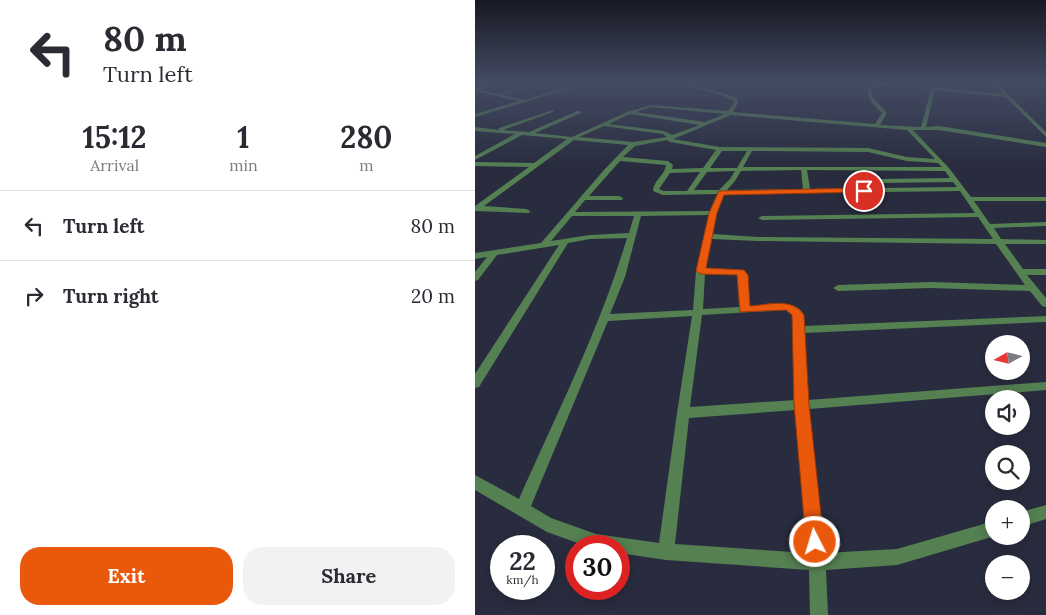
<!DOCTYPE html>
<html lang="en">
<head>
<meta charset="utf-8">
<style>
  :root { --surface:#fff; --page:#f2f2f3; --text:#2b2b33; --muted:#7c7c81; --line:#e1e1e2; --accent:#ea580c }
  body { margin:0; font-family:Lora,serif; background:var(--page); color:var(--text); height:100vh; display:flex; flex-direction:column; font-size:19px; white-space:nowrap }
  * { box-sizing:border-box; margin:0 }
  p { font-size:16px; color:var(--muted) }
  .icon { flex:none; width:28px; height:28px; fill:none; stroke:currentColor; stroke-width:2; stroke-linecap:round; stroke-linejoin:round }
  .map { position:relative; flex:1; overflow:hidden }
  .side { display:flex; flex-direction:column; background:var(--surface); width:475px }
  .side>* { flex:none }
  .top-card { background:#fff; color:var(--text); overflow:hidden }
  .needle { width:32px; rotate:262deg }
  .tools { position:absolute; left:510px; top:335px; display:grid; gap:10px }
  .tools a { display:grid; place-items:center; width:45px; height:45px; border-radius:50%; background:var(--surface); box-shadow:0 2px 12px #0003; font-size:25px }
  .speed { position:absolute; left:15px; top:535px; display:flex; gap:10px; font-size:25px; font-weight:700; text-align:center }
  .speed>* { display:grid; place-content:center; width:65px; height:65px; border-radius:50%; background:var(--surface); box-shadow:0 2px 12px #0003; line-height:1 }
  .speed small { font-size:12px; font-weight:400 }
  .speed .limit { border:8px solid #d22; background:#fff; color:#111 }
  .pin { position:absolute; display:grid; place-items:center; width:42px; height:42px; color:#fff; margin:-21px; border:2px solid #fff; border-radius:50%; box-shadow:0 1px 5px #0007 }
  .me { position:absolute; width:55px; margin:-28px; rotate:355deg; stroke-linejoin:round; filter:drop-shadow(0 0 4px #0008) }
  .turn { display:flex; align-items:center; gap:18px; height:105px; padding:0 20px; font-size:22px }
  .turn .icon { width:65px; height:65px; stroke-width:2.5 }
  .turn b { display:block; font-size:35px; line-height:42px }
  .eta { display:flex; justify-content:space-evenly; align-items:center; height:85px; text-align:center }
  .eta b { font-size:30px; font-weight:800; line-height:35px }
  .button { display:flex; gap:10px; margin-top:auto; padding:10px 20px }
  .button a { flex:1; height:58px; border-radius:20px; background:var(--accent); color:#fff; font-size:20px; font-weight:800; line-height:58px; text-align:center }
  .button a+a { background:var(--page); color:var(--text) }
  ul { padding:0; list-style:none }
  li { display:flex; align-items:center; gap:15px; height:70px; padding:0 20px; border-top:1px solid var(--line) }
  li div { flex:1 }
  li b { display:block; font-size:19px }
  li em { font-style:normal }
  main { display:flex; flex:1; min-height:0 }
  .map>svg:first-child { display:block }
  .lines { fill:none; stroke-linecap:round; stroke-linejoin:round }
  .minor { fill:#548052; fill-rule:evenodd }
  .route { fill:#ea580c; stroke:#983908 }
</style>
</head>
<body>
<main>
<section class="side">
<div class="top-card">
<div class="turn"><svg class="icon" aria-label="left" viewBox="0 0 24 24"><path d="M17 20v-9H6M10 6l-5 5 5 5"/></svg><div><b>80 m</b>Turn left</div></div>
</div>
<div class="eta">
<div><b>15:12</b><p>Arrival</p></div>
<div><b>1</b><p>min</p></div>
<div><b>280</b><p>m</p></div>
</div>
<ul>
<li><svg class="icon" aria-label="left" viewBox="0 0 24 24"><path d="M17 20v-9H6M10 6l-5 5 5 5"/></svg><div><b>Turn left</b></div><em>80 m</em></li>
<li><svg class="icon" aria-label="right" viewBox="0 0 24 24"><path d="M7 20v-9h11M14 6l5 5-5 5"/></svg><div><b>Turn right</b></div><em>20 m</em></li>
</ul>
<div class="button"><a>Exit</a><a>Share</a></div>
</section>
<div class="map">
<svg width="571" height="615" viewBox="0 0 571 615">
  <rect width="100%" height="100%" fill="#292c3e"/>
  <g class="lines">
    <path class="minor" d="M25,81h5l-26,9 19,4 50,-13 -46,14 22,5 65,-19h5l-119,36v-3l44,-13 -44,-10v-3z
      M146,81l44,2 30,3 29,7 13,5 1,5 -5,9 142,12 7,-11 -11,-11 -4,-10 4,-7 29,-4 29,6 74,7 -13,-13h4l52,51v5l-40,-40 -71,-7 -9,37 13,-1 107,17v4l-107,-17h-26l36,38 22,29h75v4h-72l16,23 56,-2v4l-52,2 7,11 45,1v4h-41l18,25h23v6h-19l19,23v9l-4,-1 -12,-15 -100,-3 -92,3 -5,-3 5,-3 92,-3 95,3 -29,-41 -239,-3 -45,-2 -6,29 37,2 5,5 1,31c14,-1 47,-8 54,8 1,4 1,9 1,12l242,-10v6l-242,11 4,67 238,-18v8l-237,19 15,144 73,-4 97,-28v15h1l-98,29 -71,5 2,45h-18l-1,-45 -143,-10 -47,-7v-7h-33l-39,-14 -72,-42v-15l44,24c38,-86 81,-171 108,-261l-37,1 -22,4 -89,144 -4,1v-14l84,-129 -62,10 -19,25 -3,1v-9l12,-15 -12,2v-6l66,-10 63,-73 24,-25 -54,-5 -90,66 42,3 4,2 -1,2 -54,-2v-5l54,-39 -54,-1v-4l59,1 33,-24 -45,-4 -47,25v-4l40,-22 -40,-3v-4l24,3v-2l54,-18v2l-50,18 26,2 48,-21h4v2l-46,20 37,4 55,-25 24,-7 77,6 6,-8 -1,-3 -12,-5 -26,-7zM426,84l30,5 -10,38 -41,-2 7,-12 -12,-13 -4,-8 3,-5zM176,107l74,7 -20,8 -69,-10zM155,114l70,11 -28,10 -8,-4 -55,-7zM256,115l176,15 28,29 -28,-2 -39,-9 -148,-1 -47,-8zM129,126l59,8 4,3 -34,5 -54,-5zM192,140l3,2 46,8 -13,18 -31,1 1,-4 -5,-4 -45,-4 12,-11zM247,151h25l-10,17h-27zM277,151l116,1 39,9 31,2 4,4h-199zM145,161l46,4c-1,10 -13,16 -13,26l10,4 54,-1 -7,17 -135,1 10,-12h37l1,-2 -4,-2h-30zM326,170l2,19 -76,1 8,-9 6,-10zM332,170l138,1 5,7 -71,1 -3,2 3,2 74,-1 4,5 -147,2zM260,171l-5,8 -11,11h-25l13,-18zM225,172l-13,19h-23l-5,-2 11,-16zM485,191l15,22 -213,3 -4,2 4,2 216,-3 15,22 -236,-2 -44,-3 4,-21 7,-19zM234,215l-13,56 -3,39 -83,4 15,-37 16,-61zM97,216h62l-5,17 -39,2 -39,6zM230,274l33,1 1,32 -36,2zM311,310l7,5 3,85 -106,7 12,-92zM217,316l-15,97 -18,130 -63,-9 -45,-16 -20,-12 77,-185zM321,410l12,143 -133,-9 14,-126z
      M571,505v14l-25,8v-15z"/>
  </g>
  <linearGradient id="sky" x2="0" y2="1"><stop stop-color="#171822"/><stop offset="0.49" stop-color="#434b63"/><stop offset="1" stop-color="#434b63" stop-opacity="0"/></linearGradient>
  <rect width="571" height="167" fill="url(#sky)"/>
  <path class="route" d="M389,188l3,1v3l-143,3 -7,18 -11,55 38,2 4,5 2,31c18,-1 42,-9 54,9l5,89 15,138 -3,7 -6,3 -7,-3 -2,-7 -12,-138 -2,-89 -6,-5 -46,2 -3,-37 -36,-1 -5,-3 13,-58 10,-22z"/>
</svg>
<div class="tools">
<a><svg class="needle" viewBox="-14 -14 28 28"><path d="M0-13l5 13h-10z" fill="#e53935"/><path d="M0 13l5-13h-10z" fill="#7c7c81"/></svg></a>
<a><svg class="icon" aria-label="sound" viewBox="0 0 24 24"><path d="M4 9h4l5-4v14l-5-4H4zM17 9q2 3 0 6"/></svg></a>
<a><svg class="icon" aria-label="search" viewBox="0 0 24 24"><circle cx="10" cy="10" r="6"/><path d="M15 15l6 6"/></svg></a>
<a>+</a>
<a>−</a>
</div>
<div class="speed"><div>22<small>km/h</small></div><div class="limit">30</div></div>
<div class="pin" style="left:389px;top:191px;background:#d93025"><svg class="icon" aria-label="arrive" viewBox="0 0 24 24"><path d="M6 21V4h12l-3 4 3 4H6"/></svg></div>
<svg class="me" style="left:340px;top:542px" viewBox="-20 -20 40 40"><circle r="17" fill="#ea580c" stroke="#fff" stroke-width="3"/><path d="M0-11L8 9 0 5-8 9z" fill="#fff"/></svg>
</div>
</main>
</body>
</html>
